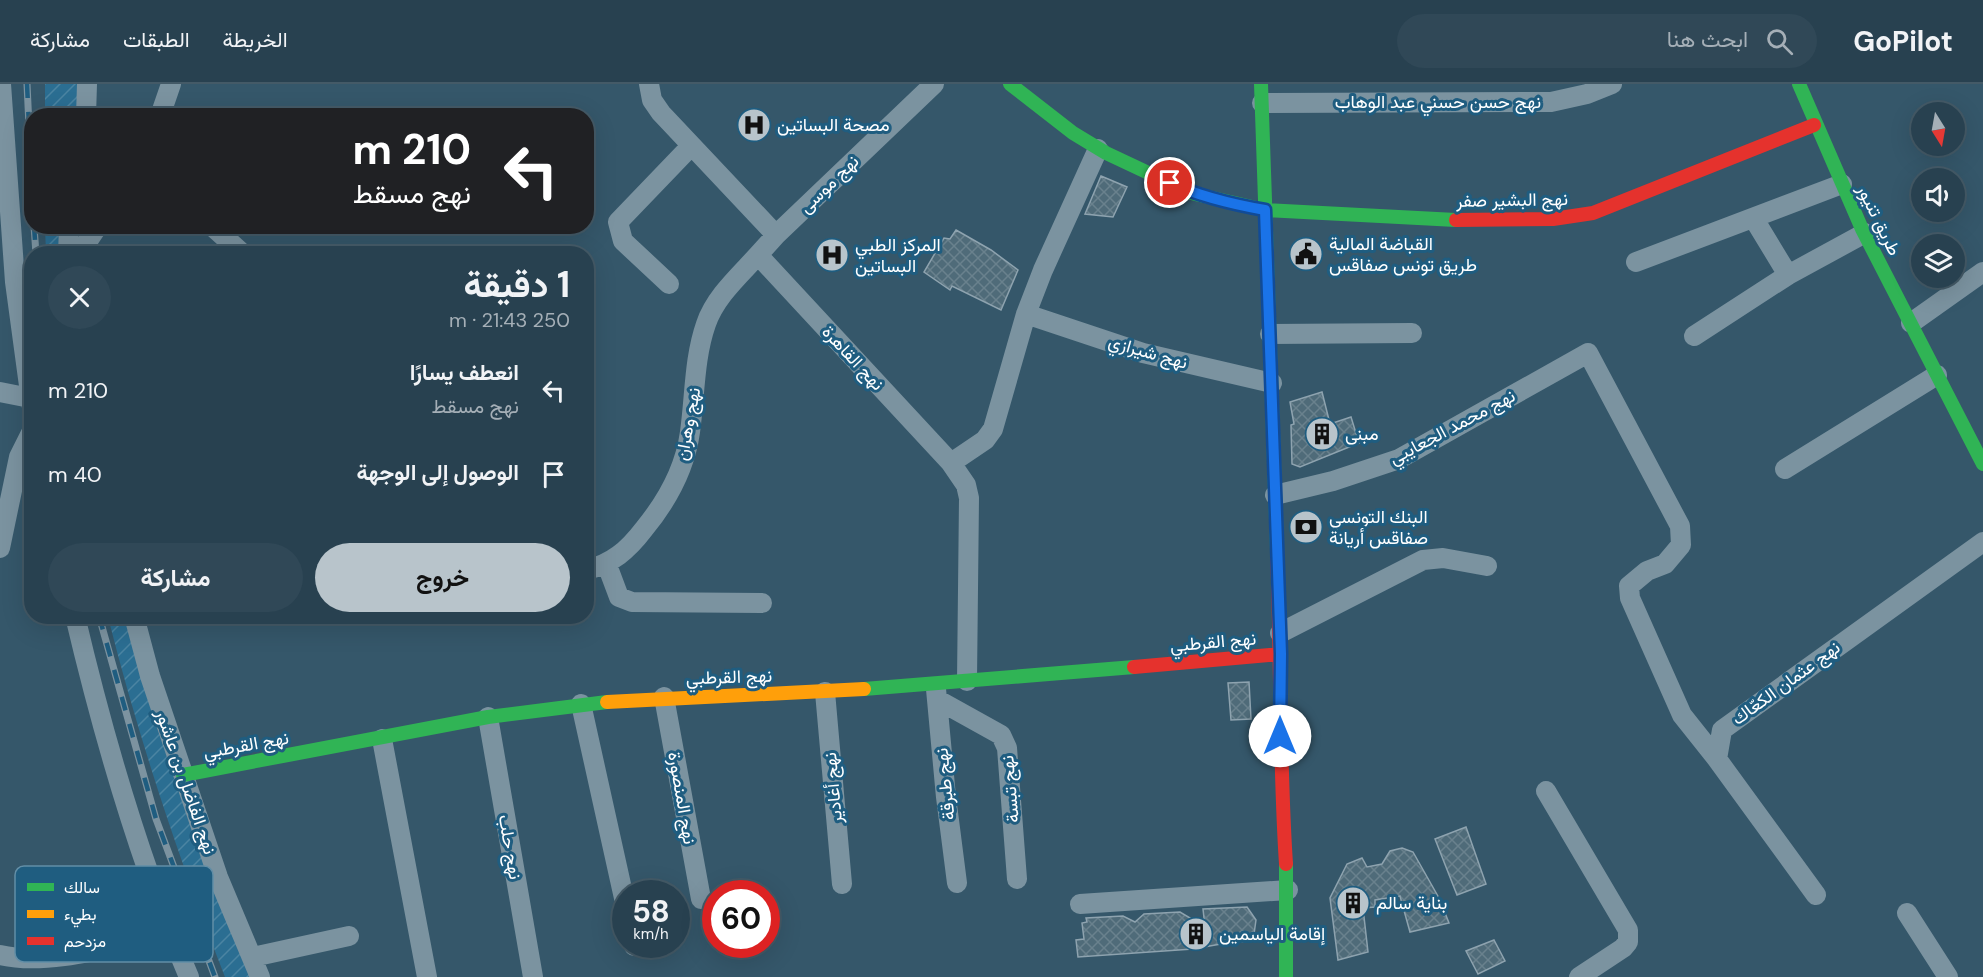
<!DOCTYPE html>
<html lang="ar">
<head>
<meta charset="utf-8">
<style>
  :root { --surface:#284150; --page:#304857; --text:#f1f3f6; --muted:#a5afb7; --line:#445a67; --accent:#b8c4cb }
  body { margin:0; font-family:"DM Sans",Vazirmatn,sans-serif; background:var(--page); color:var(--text); direction:rtl; height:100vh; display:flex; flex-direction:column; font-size:22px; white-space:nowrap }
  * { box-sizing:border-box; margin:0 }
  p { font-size:20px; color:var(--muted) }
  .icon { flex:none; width:33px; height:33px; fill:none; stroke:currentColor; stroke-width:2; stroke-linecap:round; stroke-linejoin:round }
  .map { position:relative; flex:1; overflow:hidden; direction:ltr }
  .sheet { position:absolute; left:24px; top:162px; width:570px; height:378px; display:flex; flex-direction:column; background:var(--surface); border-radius:24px; box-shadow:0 6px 24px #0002,0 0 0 2px var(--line); direction:rtl }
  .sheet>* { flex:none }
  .guide { position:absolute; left:24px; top:24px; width:570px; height:126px; border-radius:24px; box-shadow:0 6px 24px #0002,0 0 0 2px var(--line); direction:rtl; background:#202124; color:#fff; overflow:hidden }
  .needle { width:39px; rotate:169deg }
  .buttons { position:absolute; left:1911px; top:18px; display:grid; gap:12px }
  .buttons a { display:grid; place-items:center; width:54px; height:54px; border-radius:50%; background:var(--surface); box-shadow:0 6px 24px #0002,0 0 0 2px var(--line); font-size:30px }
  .speed { position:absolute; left:612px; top:796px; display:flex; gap:12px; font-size:30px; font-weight:700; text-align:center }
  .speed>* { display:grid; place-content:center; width:78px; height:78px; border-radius:50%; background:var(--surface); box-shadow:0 6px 24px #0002,0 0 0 2px var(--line); line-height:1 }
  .speed small { font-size:15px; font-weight:400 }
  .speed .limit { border:9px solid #d22; background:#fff; color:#111 }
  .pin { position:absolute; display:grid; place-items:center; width:51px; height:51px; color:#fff; margin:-26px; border:3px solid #fff; border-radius:50%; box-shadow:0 2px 6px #0007 }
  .me { position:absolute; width:66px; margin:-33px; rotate:0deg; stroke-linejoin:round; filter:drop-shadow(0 0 4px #0008) }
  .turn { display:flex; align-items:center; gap:21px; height:126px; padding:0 24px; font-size:27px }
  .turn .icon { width:78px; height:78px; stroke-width:2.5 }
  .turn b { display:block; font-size:42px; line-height:51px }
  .round { display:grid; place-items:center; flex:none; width:63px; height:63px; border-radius:32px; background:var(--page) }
  .headline { display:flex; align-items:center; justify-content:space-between; height:102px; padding:0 24px }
  h1 { font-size:36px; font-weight:700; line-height:45px }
  .primary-button { display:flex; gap:12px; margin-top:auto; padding:12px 24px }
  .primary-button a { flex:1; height:69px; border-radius:36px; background:var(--accent); color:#111; font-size:24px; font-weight:700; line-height:69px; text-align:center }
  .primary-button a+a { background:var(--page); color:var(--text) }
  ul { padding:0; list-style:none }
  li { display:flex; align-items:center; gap:18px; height:84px; padding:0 24px }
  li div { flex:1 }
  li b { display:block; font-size:22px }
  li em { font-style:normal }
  header { display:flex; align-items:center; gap:36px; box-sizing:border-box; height:84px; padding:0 30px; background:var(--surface); border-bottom:2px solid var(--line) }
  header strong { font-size:28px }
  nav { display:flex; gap:33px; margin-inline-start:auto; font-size:21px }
  .search { width:420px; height:54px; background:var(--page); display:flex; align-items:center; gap:15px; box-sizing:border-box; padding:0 21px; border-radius:33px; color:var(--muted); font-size:22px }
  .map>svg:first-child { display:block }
  .garden { fill:url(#garden-furrows) }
  .building { fill:url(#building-cross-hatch); stroke:#8ea3af; stroke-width:1.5 }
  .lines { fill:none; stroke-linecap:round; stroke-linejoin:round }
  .street { stroke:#7b93a0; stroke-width:20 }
  .fast { stroke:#30b455; stroke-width:14 }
  .slow { stroke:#ff9f0a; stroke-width:14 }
  .jam { stroke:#e5322d; stroke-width:14 }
  .rail-casing { stroke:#7c93a0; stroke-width:7 }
  .rail { stroke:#1f5d80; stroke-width:4.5; stroke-dasharray:14; stroke-linecap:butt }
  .route-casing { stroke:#114b97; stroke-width:15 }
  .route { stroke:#1a73e8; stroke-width:10 }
  .labels { text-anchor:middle; stroke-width:6; stroke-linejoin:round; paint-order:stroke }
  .street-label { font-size:18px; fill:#fff; stroke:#1f5d80 }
  .poi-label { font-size:18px; fill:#fff; stroke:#1f5d80; text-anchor:start }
  .key { fill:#1f5d80; stroke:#628ea6; stroke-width:1.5 }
  .key-label { font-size:16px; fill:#fff }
</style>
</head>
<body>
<header>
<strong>GoPilot</strong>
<div class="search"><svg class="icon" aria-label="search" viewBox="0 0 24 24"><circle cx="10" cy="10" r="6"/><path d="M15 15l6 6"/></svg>ابحث هنا</div>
<nav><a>الخريطة</a><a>الطبقات</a><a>مشاركة</a></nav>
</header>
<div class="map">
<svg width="1983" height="893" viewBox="0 0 1983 893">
  <defs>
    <pattern id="garden-furrows" width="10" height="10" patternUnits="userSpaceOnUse" patternTransform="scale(1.5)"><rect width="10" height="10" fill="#2b6e92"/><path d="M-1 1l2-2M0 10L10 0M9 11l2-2" fill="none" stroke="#4b84a2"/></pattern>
    <pattern id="building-cross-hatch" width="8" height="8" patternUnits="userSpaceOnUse" patternTransform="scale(1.5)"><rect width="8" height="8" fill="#4f6b79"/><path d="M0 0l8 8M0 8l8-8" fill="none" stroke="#69818d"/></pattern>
  </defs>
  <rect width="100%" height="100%" fill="#35576a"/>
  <path class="garden" d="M45,0h36l-3,31h-33z
    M45,143h18l-2,26h-15z
    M108,533h18l125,360h-26c-46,-118 -86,-237 -117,-360z"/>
  <path class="building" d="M1101,92l26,11 -14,30 -28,-3z
    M956,146l35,20 27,20 -17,40 -49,-24 -2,4 -26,-18 20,-34 6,1z
    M1322,308l8,32 21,-7 8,26 -59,24 -8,-3 -1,-39 3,-1 -4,-22z
    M1249,598l2,37 -20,1 -3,-37z
    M1466,743l20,57 -29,11 -22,-56z
    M1402,764l11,4 26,46 10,25 -39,9 -10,-36 -25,4v7l-12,1 5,44 -30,8 -8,-62 17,-34 15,-6 5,9 15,-3 8,-13z
    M1247,823l9,13 -3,21 -21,1 -39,7 -115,8 -2,-17 8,-1 -2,-16 5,-1 -1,-4 37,-2 12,6 9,-8 36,-2 25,15 -2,-18z
    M1494,856l11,21 -27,13 -12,-23z"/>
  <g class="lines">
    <path class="street" d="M1,0l14,198 17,126
      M649,0l3,16 9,13 115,122 -18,20 193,208 15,22 3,13 -2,183
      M1262,19l289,-1 36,-8 25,-10
      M86,32l1,-32
      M160,32l11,-32
      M1754,135l34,56
      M212,142l31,28
      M776,151l158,-151
      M68,170l1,-28
      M79,170l19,-28
      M1636,178l206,-78
      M669,200l-46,-43 -5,-19 73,-76
      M1026,230l117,39 129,30
      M1911,239l72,-51
      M1270,250l142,-1
      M1694,252l94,-61 77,-42
      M0,308l30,6
      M951,379l34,-23 8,-11 33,-115 17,-44 55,-121
      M1785,385l152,-94
      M1275,411l58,-14 66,-22 189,-106 92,173 1,19 -16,19 -18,7 -18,15 1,12 52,117 35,44
      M0,464l19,-91 13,-26
      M607,481l12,32 13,5 130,1
      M586,486c26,-6 42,-20 58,-41 23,-28 41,-60 46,-97 5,-36 4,-74 16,-108 9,-27 33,-48 52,-69
      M75,532c29,123 64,245 114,361
      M134,532l16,60 68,201 42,100
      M1280,549l143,-73 20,-2 44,8
      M936,605l10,108 11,86
      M825,608l17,192
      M664,613l37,202
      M938,616l63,35 6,13 10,131
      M581,620l45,203
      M488,633l45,260
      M382,655l45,238
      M1546,707l82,139v12l-5,6 -44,29
      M1816,811l-99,-136 5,-29 261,-188
      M1080,820l208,-14
      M1907,829l41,64
      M634,861v1
      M0,871c49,12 121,-11 171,-20
      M253,873l96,-21"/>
    <path class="fast" d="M1010,0l63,49 33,20 85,40 74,17 191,10
      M1261,0l16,465
      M1799,0l63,145 121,235
      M864,605l270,-22
      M183,691l305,-58 119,-15
      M1286,893v-113"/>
    <path class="slow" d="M607,618l257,-13"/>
    <path class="jam" d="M1456,136l97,-1 40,-6 221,-88
      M1277,465c4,105 2,210 9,315
      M1134,583l147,-13"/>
    <defs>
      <path id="rail" d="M27,0l5,105
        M34,142l2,28
        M99,532l57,203 59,158"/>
    </defs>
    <use href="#rail" class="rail-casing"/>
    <use href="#rail" class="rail"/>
  </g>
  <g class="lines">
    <defs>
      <path id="route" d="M1170,99c31,14 61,21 95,27l16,444 -1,82"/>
    </defs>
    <use href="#route" class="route-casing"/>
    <use href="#route" class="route"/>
  </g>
  <defs>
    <symbol id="hospital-disc" viewBox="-11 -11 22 22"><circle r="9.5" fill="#b8c4cb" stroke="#1f5d80"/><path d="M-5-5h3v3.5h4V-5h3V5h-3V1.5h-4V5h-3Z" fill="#111"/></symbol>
    <symbol id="civic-disc" viewBox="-11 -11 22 22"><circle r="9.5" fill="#b8c4cb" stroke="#1f5d80"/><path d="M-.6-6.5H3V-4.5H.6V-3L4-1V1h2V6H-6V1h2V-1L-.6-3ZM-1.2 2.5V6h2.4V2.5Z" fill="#111"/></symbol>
    <symbol id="building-disc" viewBox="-11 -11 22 22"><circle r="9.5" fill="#b8c4cb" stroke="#1f5d80"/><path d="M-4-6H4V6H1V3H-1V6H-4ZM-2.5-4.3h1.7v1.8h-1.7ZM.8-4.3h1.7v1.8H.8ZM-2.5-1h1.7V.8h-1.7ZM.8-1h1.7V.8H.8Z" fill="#111"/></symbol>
    <symbol id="bank-disc" viewBox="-11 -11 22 22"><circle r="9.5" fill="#b8c4cb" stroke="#1f5d80"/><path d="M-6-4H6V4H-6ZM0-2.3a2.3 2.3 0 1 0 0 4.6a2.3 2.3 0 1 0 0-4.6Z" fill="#111"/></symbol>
  </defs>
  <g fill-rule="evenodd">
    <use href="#hospital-disc" x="735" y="22" width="38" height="38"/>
    <use href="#civic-disc" x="1287" y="151" width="38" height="38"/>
    <use href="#hospital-disc" x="813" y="152" width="38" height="38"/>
    <use href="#building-disc" x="1303" y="331" width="38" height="38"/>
    <use href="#bank-disc" x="1287" y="424" width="38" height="38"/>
    <use href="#building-disc" x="1334" y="800" width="38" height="38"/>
    <use href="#building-disc" x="1177" y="831" width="38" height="38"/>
  </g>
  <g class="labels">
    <g class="street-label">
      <text x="1438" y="24">نهج حسن حسني عبد الوهاب</text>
      <text transform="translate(829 100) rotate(-44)" y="6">نهج موسى</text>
      <text transform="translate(1512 116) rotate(-1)" y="6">نهج البشير صفر</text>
      <text transform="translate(1879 136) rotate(64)" y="6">طريق تنيور</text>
      <text transform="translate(1148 268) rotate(16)" y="6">نهج شيرازي</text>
      <text transform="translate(853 274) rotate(47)" y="6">نهج القاهرة</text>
      <text transform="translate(688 340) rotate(-80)" y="6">نهج وهران</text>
      <text transform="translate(1452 343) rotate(-28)" y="6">نهج محمد الجعايبي</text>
      <text transform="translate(1213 558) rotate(-5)" y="6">نهج القرطبي</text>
      <text transform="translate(729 593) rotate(-2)" y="6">نهج القرطبي</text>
      <text transform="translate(1786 599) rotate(-36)" y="6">نهج عثمان الكعّاك</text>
      <text transform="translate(246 661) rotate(-10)" y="6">نهج القرطبي</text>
      <text transform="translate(186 698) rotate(71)" y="6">نهج الفاضل بن عاشور</text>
      <text transform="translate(945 700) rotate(-96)" y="6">نهج طبرقة</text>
      <text transform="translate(833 704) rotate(-95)" y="6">نهج أغادير</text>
      <text transform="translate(1010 705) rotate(-95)" y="6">نهج تبسة</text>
      <text transform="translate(682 714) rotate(80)" y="6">نهج المنصورة</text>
      <text transform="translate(510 763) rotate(80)" y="6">نهج حلب</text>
    </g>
    <g class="poi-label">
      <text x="777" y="47">مصحة البساتين</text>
      <text x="1329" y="166">القباضة المالية<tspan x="1329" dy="21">طريق تونس صفاقس</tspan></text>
      <text x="855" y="167">المركز الطبي<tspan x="855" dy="21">البساتين</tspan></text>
      <text x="1345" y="356">مبنى</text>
      <text x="1329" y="439">البنك التونسي<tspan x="1329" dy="21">صفاقس أريانة</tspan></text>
      <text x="1376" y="825">بناية سالم</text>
      <text x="1219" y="856">إقامة الياسمين</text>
    </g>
  </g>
  <rect x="15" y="782" width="198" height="96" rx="9" class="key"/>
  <rect x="27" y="799" width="27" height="8" fill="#30b455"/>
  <rect x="27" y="826" width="27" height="8" fill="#ff9f0a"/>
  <rect x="27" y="853" width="27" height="8" fill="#e5322d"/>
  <g class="key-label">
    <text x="64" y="809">سالك</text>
    <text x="64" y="836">بطيء</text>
    <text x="64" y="863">مزدحم</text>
  </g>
</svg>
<div class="buttons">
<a><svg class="needle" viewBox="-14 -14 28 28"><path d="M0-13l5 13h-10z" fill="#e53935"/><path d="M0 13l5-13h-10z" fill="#a5afb7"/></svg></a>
<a><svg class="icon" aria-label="sound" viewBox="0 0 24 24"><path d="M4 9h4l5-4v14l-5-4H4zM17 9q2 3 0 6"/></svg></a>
<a><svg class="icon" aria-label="layers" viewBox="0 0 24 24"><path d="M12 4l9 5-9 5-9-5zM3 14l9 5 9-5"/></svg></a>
</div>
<div class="speed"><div>58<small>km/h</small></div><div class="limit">60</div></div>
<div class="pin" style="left:1170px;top:99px;background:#d93025"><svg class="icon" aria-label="arrive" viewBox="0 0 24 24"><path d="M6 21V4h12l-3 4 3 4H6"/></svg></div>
<svg class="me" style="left:1280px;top:652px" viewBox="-20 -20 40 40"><circle r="19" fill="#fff"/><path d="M0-13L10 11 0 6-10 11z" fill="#1a73e8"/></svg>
<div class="guide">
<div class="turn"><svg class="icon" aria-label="left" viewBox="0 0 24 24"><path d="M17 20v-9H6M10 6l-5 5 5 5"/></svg><div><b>210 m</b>نهج مسقط</div></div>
</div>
<section class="sheet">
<div class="headline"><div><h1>1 دقيقة</h1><p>250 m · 21:43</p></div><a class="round"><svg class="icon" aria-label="close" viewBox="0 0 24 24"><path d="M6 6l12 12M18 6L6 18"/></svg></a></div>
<ul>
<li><svg class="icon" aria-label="left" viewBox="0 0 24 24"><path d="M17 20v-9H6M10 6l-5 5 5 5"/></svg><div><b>انعطف يسارًا</b><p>نهج مسقط</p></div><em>210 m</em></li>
<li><svg class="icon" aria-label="arrive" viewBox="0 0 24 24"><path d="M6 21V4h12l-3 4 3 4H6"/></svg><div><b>الوصول إلى الوجهة</b></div><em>40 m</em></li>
</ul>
<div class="primary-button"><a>خروج</a><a>مشاركة</a></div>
</section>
</div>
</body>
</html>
